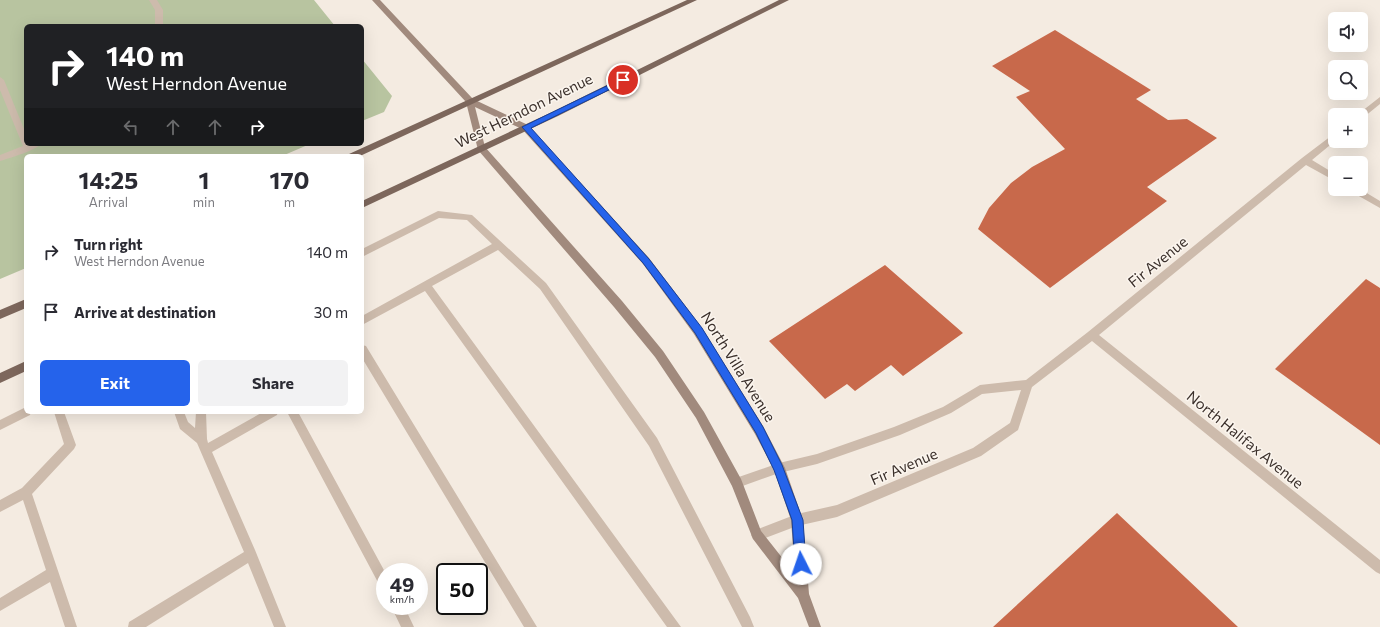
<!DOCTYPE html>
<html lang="en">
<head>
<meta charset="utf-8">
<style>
  :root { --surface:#fff; --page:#f2f2f3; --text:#2b2b33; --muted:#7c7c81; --accent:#2563eb }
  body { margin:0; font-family:Commissioner,sans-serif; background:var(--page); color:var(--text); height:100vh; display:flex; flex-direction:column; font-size:15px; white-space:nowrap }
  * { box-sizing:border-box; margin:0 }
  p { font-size:13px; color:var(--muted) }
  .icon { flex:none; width:22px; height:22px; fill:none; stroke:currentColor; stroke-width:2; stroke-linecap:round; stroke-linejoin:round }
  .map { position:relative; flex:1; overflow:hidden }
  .panel { position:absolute; left:24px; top:154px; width:340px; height:260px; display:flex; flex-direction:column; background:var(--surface); border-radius:6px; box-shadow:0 4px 16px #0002 }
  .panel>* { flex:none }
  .guide { position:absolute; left:24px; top:24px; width:340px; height:122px; border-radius:6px; box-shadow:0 4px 16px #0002; background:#202124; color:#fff; overflow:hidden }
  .controls { position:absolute; left:1328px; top:12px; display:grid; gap:8px }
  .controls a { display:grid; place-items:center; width:40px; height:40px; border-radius:6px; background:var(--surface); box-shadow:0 4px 16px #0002; font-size:20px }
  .speed { position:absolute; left:376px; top:563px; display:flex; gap:8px; font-size:20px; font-weight:700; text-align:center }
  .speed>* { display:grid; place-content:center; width:52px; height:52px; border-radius:50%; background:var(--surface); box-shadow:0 4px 16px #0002; line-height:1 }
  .speed small { font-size:10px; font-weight:400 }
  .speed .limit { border:2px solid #111; border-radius:6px; background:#fff; color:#111 }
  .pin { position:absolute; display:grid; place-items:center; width:34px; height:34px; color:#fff; margin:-17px; border:2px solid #fff; border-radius:50%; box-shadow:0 1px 4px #0007 }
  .me { position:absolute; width:44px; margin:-22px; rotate:356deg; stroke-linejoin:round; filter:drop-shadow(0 0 3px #0008) }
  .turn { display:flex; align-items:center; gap:14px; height:84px; padding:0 16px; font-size:18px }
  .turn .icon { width:52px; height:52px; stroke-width:2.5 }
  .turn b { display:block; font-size:28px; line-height:34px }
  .lanes { display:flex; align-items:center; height:38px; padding:0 16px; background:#0003; justify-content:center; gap:20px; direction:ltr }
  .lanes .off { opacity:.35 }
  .eta { display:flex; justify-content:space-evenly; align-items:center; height:68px; text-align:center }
  .eta b { font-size:24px; font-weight:700; line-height:28px }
  .action { display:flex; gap:8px; margin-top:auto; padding:8px 16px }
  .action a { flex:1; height:46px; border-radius:6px; background:var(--accent); color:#fff; font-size:16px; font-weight:700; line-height:46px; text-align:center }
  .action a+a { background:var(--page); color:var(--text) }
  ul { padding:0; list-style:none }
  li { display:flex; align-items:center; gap:12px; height:60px; padding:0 16px }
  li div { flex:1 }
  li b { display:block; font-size:15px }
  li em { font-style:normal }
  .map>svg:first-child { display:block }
  .green { fill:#b8c4a0 }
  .building { fill:#c8694b }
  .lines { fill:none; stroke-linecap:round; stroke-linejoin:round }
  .lane { fill:#cdbbac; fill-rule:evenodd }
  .street { fill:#cdbbac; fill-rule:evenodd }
  .secondary { fill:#a18a7d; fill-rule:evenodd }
  .primary { fill:#7d675c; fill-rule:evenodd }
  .route { fill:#2563eb; stroke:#184099 }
  .labels { text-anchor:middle; stroke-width:3; stroke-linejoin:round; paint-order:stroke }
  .street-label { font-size:15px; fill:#3b302b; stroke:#fbf5ee }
</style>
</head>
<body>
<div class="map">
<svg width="1380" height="627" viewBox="0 0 1380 627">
  <rect width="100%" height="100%" fill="#f4ebe1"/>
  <path class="green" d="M0,0h314l21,26h-309v118h284l-28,12h-256v112l-26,11z
    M362,59l30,37 -8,16 -22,9z"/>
  <path class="building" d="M1055,30l96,60 -15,9 32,21 19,-1 30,19 -70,49 20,14 -117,87 -72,-59 11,-21 22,-25 21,-16 33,-18 -49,-52 14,-6 -38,-25z
    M885,265l78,68 -60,43 -12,-11 -36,26 -8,-7 -22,15 -56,-58z
    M1366,279l14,9v157l-105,-76z
    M1117,513l121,114h-245z"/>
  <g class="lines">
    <path class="lane" d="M149,0h8l6,10v16h-8v-16z
      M0,77l4,3 22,54v10h15c-5,6 -31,14 -41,17v-6l23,-9 -23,-56z
      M438,211l34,4 74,68 111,155 93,179 4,10h-12l-93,-181 -109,-157 -42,-39 -66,36 249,341h-14l-242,-336 -63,34v-9l130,-72 -25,-24 -28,-2 -77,39v-8z
      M362,345l4,1 171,281h-13l-162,-269z
      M26,407v5h5l-1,3 -30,15v-10z
      M54,412h10l12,33 -2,4 -42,45 45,133h-12l-15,-45 -50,29v-13l46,-28 -23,-70 -23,12v-12l22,-12 42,-44z
      M174,412h10l4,10 7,6 1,-16h10l1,27 1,4 55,-31h15l-1,3 -65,37 43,98 31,77h-12l-26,-64 -102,64h-18l1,-5 115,-70 -47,-109 -17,-14z
      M287,412h11l87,160v18l-4,-2z
      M391,606h13l10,21h-13z"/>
    <path class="street" d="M1380,97v7l-16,13 -3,1v-3h-4z
      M1335,133v8l-23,19 23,14v7l-29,-16 -207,170 281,225v14l-4,-2 -284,-231 -60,46 -14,43 -37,26 -144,61 -40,9 -40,15 -4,-2 -2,-4 2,-4 44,-17 40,-9 136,-57 37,-25 11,-33 -39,4 -31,19 -51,22 -83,29 -38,9 -42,15 -4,-1 -2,-4 2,-4 46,-16 38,-9 77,-27 49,-20 37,-22 46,-5 62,-48 214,-174z
      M1349,189h11l20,12v7l-30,-17z"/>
    <path class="secondary" d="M372,0h8l93,99 55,26 121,133 53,70 61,98 22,42 18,52 6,74 12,33h-12l-11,-29 -45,-59 -21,-53 -36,-68 -41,-61 -41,-50 -136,-157 -12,-48zM475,107l47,22 121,135 51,70 61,100 19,36 17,50 4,54 -34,-43 -20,-52 -37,-67 -41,-61 -41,-50 -137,-154z"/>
    <path class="primary" d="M687,0h10l-337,156h-12l1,-2z
      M779,0h10l-231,116 -196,92v-7l190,-89z
      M26,299v9l-26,11v-9z
      M26,361v10l-26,12v-10z"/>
  </g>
  <path class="route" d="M623,78l2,1v3l-94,46 118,131 53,69 61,99 19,38 21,55 3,44 -1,4 -4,2 -4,-2 -2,-4 -3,-44 -18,-50 -18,-37 -61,-100 -52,-70 -121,-136z"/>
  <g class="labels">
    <g class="street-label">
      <text transform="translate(524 111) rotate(-26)" y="5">West Herndon Avenue</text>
      <text transform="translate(1158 262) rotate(-39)" y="5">Fir Avenue</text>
      <text transform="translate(738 367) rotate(58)" y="5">North Villa Avenue</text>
      <text transform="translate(1245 440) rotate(39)" y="5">North Halifax Avenue</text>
      <text transform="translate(904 467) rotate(-23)" y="5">Fir Avenue</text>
    </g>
  </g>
</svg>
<div class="controls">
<a><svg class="icon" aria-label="sound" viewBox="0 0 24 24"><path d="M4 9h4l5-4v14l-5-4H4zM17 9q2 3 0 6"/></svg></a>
<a><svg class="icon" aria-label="search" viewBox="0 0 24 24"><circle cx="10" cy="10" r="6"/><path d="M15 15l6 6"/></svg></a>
<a>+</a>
<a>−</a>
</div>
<div class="speed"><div>49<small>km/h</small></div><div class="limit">50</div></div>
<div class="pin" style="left:623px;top:80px;background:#d93025"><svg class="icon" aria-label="arrive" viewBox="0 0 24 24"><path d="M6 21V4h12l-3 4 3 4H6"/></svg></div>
<svg class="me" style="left:801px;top:564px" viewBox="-20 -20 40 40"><circle r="19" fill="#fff"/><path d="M0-13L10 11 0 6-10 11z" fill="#2563eb"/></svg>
<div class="guide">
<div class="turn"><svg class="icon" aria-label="right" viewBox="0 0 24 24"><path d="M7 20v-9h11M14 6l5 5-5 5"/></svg><div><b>140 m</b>West Herndon Avenue</div></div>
<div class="lanes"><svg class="icon off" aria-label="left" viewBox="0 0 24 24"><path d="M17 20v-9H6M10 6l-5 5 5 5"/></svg><svg class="icon off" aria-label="ahead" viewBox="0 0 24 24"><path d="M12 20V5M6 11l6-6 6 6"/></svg><svg class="icon off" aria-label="ahead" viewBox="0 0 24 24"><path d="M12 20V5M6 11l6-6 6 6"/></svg><svg class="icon" aria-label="right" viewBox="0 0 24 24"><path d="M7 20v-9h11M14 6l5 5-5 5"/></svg></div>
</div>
<section class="panel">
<div class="eta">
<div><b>14:25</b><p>Arrival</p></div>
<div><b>1</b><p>min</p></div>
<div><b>170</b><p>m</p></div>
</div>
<ul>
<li><svg class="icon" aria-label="right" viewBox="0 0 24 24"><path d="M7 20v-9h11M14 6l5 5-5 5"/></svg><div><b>Turn right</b><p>West Herndon Avenue</p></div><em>140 m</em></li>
<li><svg class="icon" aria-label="arrive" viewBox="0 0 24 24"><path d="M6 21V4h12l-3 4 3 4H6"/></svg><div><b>Arrive at destination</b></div><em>30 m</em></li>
</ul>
<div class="action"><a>Exit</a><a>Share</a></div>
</section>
</div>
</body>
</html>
